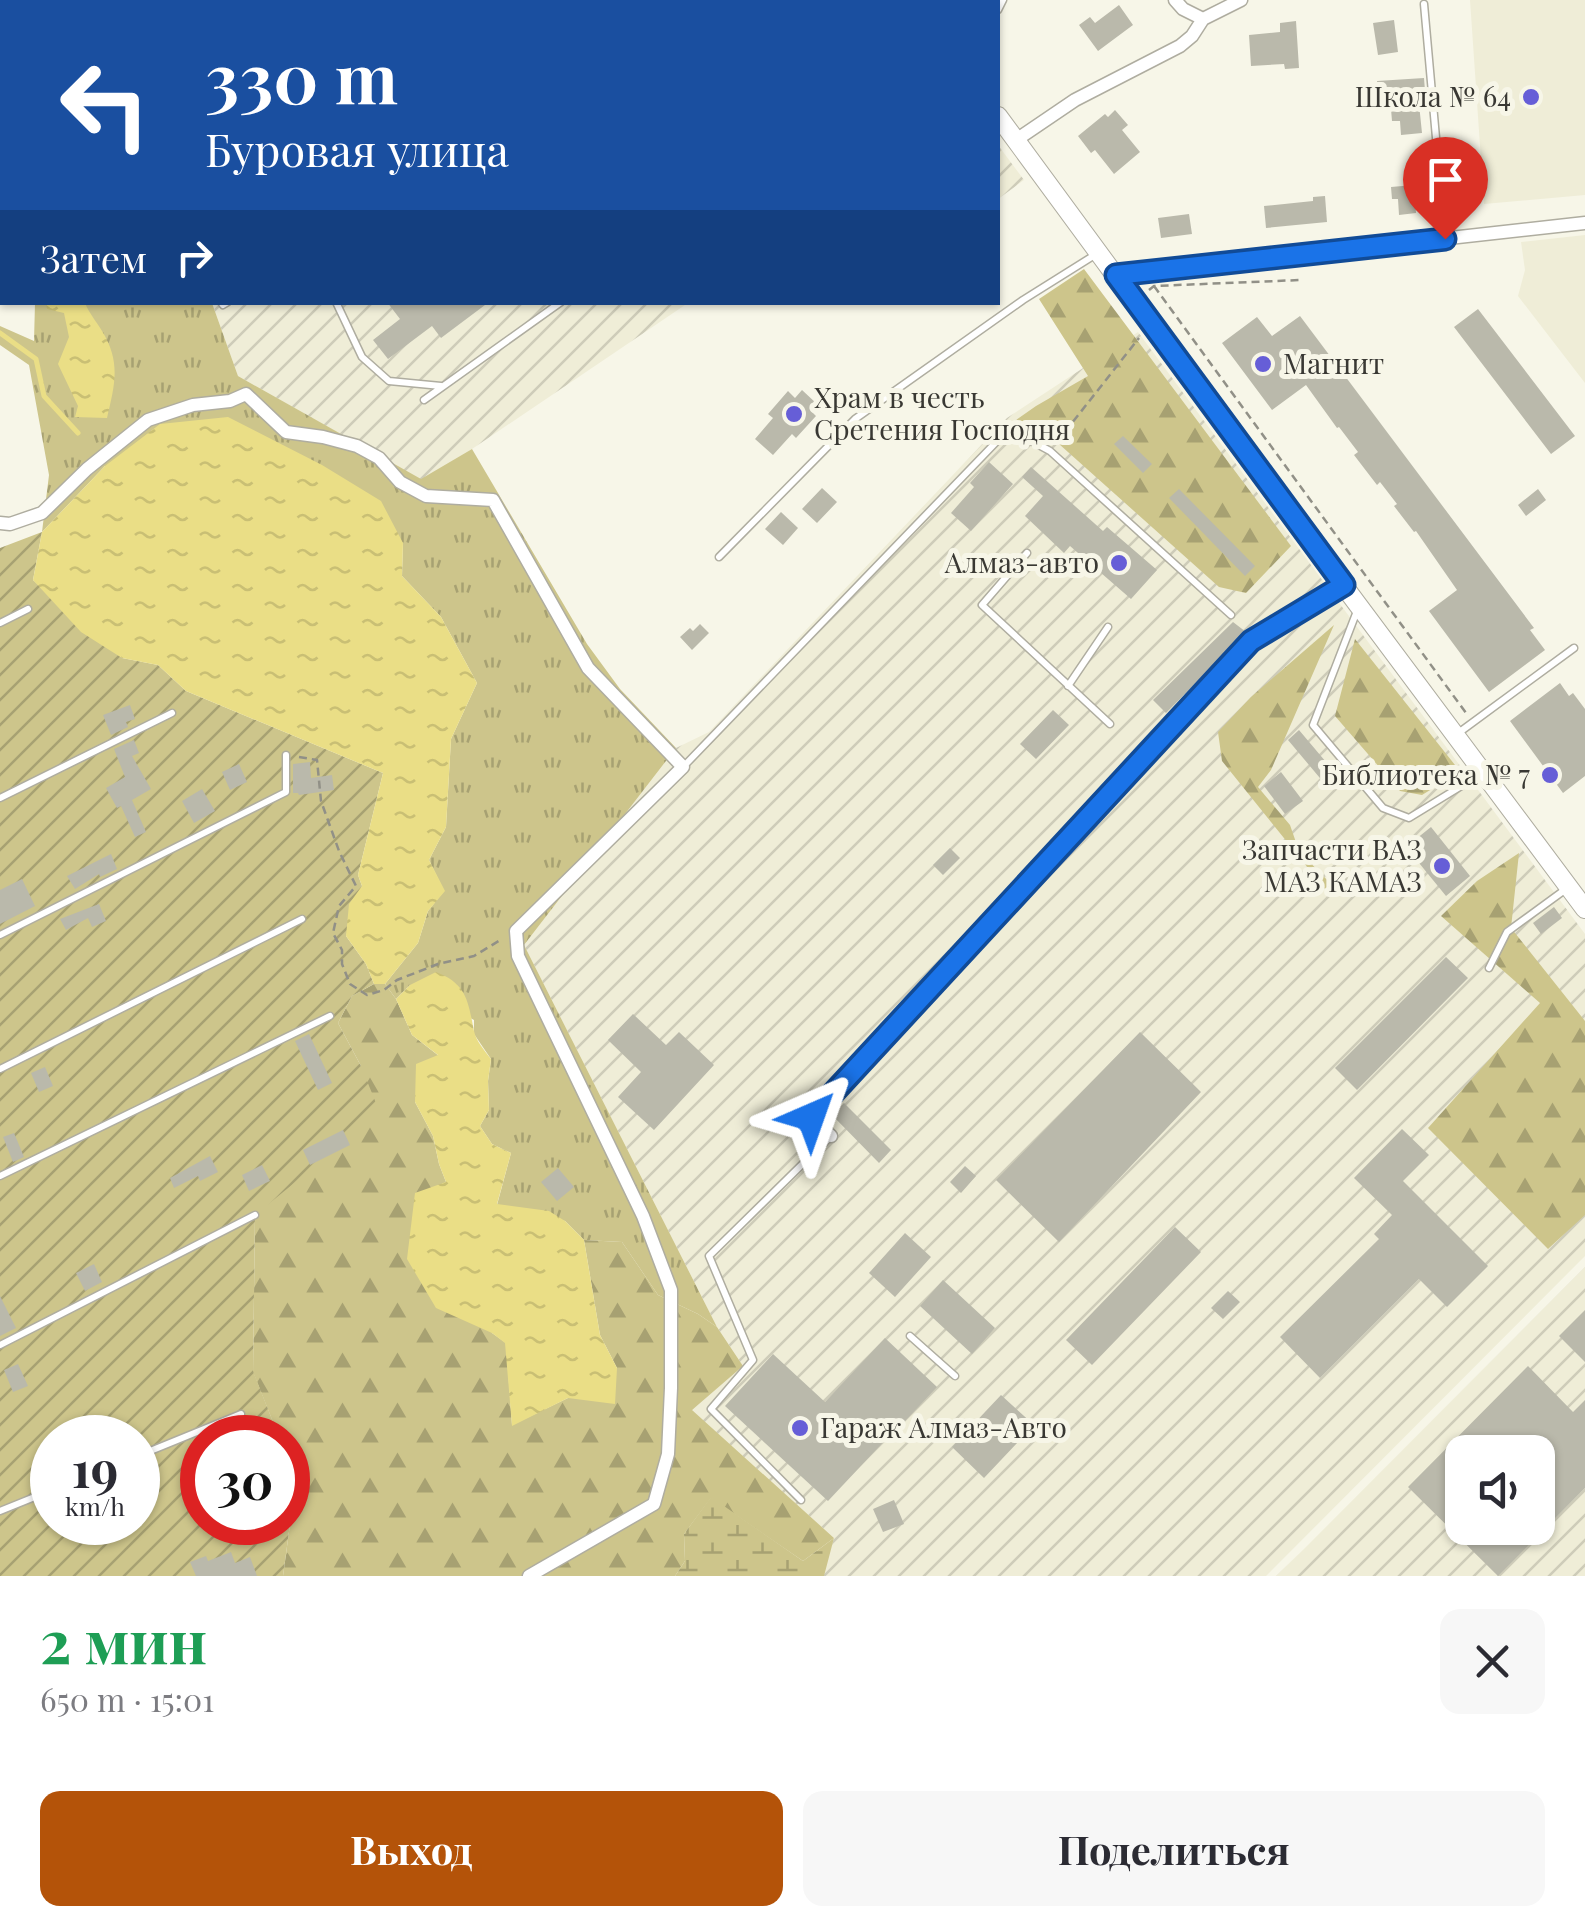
<!DOCTYPE html>
<html lang="ru">
<head>
<meta charset="utf-8">
<style>
  :root { --surface:#fff; --page:#f7f7f7; --text:#2b2b33; --muted:#7c7c81; --accent:#b45309 }
  body { margin:0; font-family:"Playfair Display",serif; background:var(--page); color:var(--text); height:100vh; display:flex; flex-direction:column; font-size:38px; white-space:nowrap }
  * { box-sizing:border-box; margin:0 }
  p { font-size:32px; color:var(--muted) }
  .icon { flex:none; width:55px; height:55px; fill:none; stroke:currentColor; stroke-width:2; stroke-linecap:round; stroke-linejoin:round }
  .map { position:relative; height:1576px; overflow:hidden }
  .side { display:flex; flex-direction:column; background:var(--surface); flex:1 }
  .side>* { flex:none }
  .guide { position:absolute; left:0px; top:0px; width:1000px; height:305px; box-shadow:0 2px 8px #0004; background:#1a4fa0; color:#fff; overflow:hidden }
  .buttons { position:absolute; left:1445px; top:1435px; display:grid; gap:20px }
  .buttons a { display:grid; place-items:center; width:110px; height:110px; border-radius:20px; background:var(--surface); box-shadow:0 2px 8px #0004; font-size:50px }
  .speed { position:absolute; left:30px; top:1415px; display:flex; gap:20px; font-size:50px; font-weight:700; text-align:center }
  .speed>* { display:grid; place-content:center; width:130px; height:130px; border-radius:50%; background:var(--surface); box-shadow:0 2px 8px #0004; line-height:1 }
  .speed small { font-size:25px; font-weight:400 }
  .speed .limit { border:15px solid #d22; background:#fff; color:#111 }
  .pin { position:absolute; display:grid; place-items:center; width:85px; height:85px; color:#fff; margin:-102px -42px; border-radius:50% 50% 50% 0; rotate:-45deg; box-shadow:0 0 10px #0007 }
  .pin .icon { rotate:45deg }
  .me { position:absolute; width:110px; margin:-55px; rotate:43deg; stroke-linejoin:round; filter:drop-shadow(0 0 8px #0008) }
  .turn { display:flex; align-items:center; gap:35px; height:210px; padding:0 40px; font-size:45px }
  .turn .icon { width:130px; height:130px; stroke-width:2.5 }
  .turn b { display:block; font-size:70px; line-height:85px }
  .then { display:flex; align-items:center; height:95px; padding:0 40px; background:#0003; gap:20px; font-size:38px }
  .round { display:grid; place-items:center; flex:none; width:105px; height:105px; border-radius:20px; background:var(--page) }
  .overview { display:flex; align-items:center; justify-content:space-between; height:170px; padding:0 40px }
  h1 { font-size:60px; font-weight:700; line-height:75px; color:#1e9e55 }
  .action { display:flex; gap:20px; margin-top:auto; padding:20px 40px }
  .action a { flex:1; height:115px; border-radius:20px; background:var(--accent); color:#fff; font-size:40px; font-weight:700; line-height:115px; text-align:center }
  .action a+a { background:var(--page); color:var(--text) }
  .map>svg:first-child { display:block }
  .built { fill:#efedd7 }
  .industrial { fill:url(#industrial-furrows); fill-rule:evenodd }
  .grass { fill:url(#grass-tufts) }
  .forest { fill:url(#forest-firs) }
  .wetland { fill:url(#wetland-marsh) }
  .garden { fill:url(#garden-furrows); fill-rule:evenodd }
  .water { fill:url(#water-ripples) }
  .lines { fill:none; stroke-linecap:round; stroke-linejoin:round }
  .stream { stroke:#eade86; stroke-width:5 }
  .building { fill:#bab9ab; fill-rule:evenodd }
  .service-casing { stroke:#afada0; stroke-width:9 }
  .minor-casing { stroke:#afada0; stroke-width:15 }
  .secondary-casing { stroke:#afada0; stroke-width:20 }
  .path { stroke:#919087; stroke-width:2.5; stroke-dasharray:8 5; stroke-linecap:butt }
  .service { stroke:#fff; stroke-width:6 }
  .minor { stroke:#fff; stroke-width:12 }
  .secondary { stroke:#fff; stroke-width:18 }
  .route-casing { stroke:#114b97; stroke-width:25 }
  .route { stroke:#1a73e8; stroke-width:18 }
  .poi-dot { fill:#665ed7; stroke:#f7f6e8; stroke-width:4 }
  .labels { text-anchor:middle; stroke-width:10; stroke-linejoin:round; paint-order:stroke }
  .poi-label { font-size:28px; fill:#393833; stroke:#f7f6e8; text-anchor:end }
</style>
</head>
<body>
<div class="map">
<svg width="1585" height="1576" viewBox="0 0 1585 1576">
  <defs>
    <pattern id="industrial-furrows" width="10" height="10" patternUnits="userSpaceOnUse" patternTransform="scale(2.5)"><rect width="10" height="10" fill="#efedd7"/><path d="M-1 1l2-2M0 10L10 0M9 11l2-2" fill="none" stroke="#ceccb9"/></pattern>
    <pattern id="grass-tufts" width="24" height="20" patternUnits="userSpaceOnUse" patternTransform="scale(2.5)"><rect width="24" height="20" fill="#cdc58b"/><path d="M3 7l-1-3M5 7V3M7 7l1-3M15 17l-1-3M17 17v-4M19 17l1-3" fill="none" stroke="#a7a172"/></pattern>
    <pattern id="forest-firs" width="22" height="20" patternUnits="userSpaceOnUse" patternTransform="scale(2.5)"><rect width="22" height="20" fill="#cdc58b"/><path d="M5 1l3.5 6h-7zM16 11l3.5 6h-7z" fill="#a7a172"/></pattern>
    <pattern id="wetland-marsh" width="20" height="14" patternUnits="userSpaceOnUse" patternTransform="scale(2.5)"><rect width="20" height="14" fill="#cdc58b"/><path d="M1 5h8M5 5V1M11 12h8M15 12V8" fill="none" stroke="#a7a172"/></pattern>
    <pattern id="garden-furrows" width="10" height="10" patternUnits="userSpaceOnUse" patternTransform="scale(2.5)"><rect width="10" height="10" fill="#cdc58b"/><path d="M-1 1l2-2M0 10L10 0M9 11l2-2" fill="none" stroke="#a7a172"/></pattern>
    <pattern id="water-ripples" width="26" height="14" patternUnits="userSpaceOnUse" patternTransform="scale(2.5)"><rect width="26" height="14" fill="#eade86"/><path d="M2 4q2-2 4 0t4 0M15 11q2-2 4 0t4 0" fill="none" stroke="#c9bf74"/></pattern>
  </defs>
  <rect width="100%" height="100%" fill="#f7f6e8"/>
  <path class="built" d="M1470,0h115v195l-101,9z
    M1585,235v148l-67,-87 7,-26 -4,-28z"/>
  <path class="industrial" d="M65,0h825l2,2h-826z
    M998,145l26,35 -26,19z
    M212,303h476l-216,146 -51,31 -183,-104z
    M1138,332l447,602v322l-319,320h-444l12,-38 -143,-128 52,-44 -26,-39 -193,-382 152,-197 33,-16 298,-314z
    M1585,1267v309h-309l28,-27zM1462,1452h76v76h-76z"/>
  <path class="grass" d="M35,303h177l26,73 183,103 51,-30 115,195 33,45 56,59 -152,197 193,382 -19,-13 -40,-19 -36,-53 -38,-2 -19,-19 -68,-16 14,-52 -19,-9 -12,-18 9,-16 -1,-29 3,-22 -17,-25v-14l-64,-35 -14,14 -11,-15 33,-41 10,-32 16,-20 -15,-31 17,-33 5,-88 26,-56 -36,-66 -39,-41 1,-33 -298,-77 -63,66 7,-57 -20,-110 -29,-20v-19l34,15z"/>
  <path class="forest" d="M1084,269l207,277 -45,47 -27,-6 -179,-160 -38,3 34,-24 52,-30 -49,-77z
    M1334,625l-63,145 -13,17 32,38 9,26 30,31v12l-107,-133 -4,-29 33,-35z
    M1355,639l100,126 -7,14 -26,16 -22,-4 -65,-75z
    M1519,853l-8,75 74,93v194l-37,34 -120,-121 112,-125 -99,-87 36,-35z
    M374,984h11l11,15 16,36 27,21 -24,46 18,34 6,28 7,18 46,151 14,10 6,82 56,-27 49,-30 -17,-33 -16,-95 38,2 36,53 40,19 19,13 26,39 -51,44 142,128 -31,23 -92,-63 -27,36 1,27 -10,15h-392l13,-96 -8,-21v-21l-9,-1 -26,-65 2,-157 106,-149 -23,-43 14,-27z"/>
  <path class="wetland" d="M711,1497l92,64 31,-23 -10,38h-149l10,-15 -1,-27z"/>
  <path class="garden" d="M42,532l-9,48 89,78 36,7 28,26 197,82 -25,102 4,11 -16,50 20,28 8,20 -22,12 -14,27 23,43 19,47 -125,102 -2,156 26,66 -77,1v84h86v-63l8,21 -13,96h-283v-1028zM52,1438h86v84h-86z"/>
  <path class="water" d="M46,303h39c4,10 11,18 17,28 19,31 13,53 5,87l-32,-1 3,-11 -20,-42 11,-27 -5,-24 -17,-4z
    M228,417l94,48 59,36 22,42 -1,33 39,41 36,66 -26,56 -5,88 -17,33 16,31 -17,20 -10,32 -33,41h-11l-8,-20 -20,-28 3,-32 13,-18 -4,-11 25,-102 -197,-82 -28,-26 -36,-7 -41,-26 -48,-52 9,-48 63,-66 55,-42z
    M436,972c31,12 32,29 38,59 2,10 11,20 17,28l-3,22 1,29 -9,16 12,18 19,9 -14,51 52,7 16,10 19,19 16,95 17,33 -2,36 -47,-6 -56,28 -7,-83 -13,-10 -56,-25 -29,-49 8,-66 31,-11 -7,-18 -6,-28 -18,-34 1,-38 22,-9 -26,-20 -16,-36 14,-14z"/>
  <g class="lines">
    <path class="stream" d="M0,333l36,26 8,37 34,37"/>
  </g>
  <path class="building" d="M1119,5l14,20 -35,26 -19,-26 11,-8 5,6z
    M1394,20l4,32 -20,3 -5,-32z
    M1296,21l3,47 -14,1 -1,-5 -33,2 -2,-31 31,-3v-9z
    M1424,78l2,26h-7l3,29 -21,2 -1,-14h-8l-2,-24 -11,1 -2,-17z
    M1115,110l13,15 -6,5 18,22 -26,22 -19,-24 -4,3 -13,-17 27,-22 3,3z
    M1414,185l2,28 -17,2 -1,-16h-6l-1,-12z
    M1325,196l2,26 -61,6 -2,-22 49,-5v-4z
    M1189,214l3,20 -31,4 -3,-20z
    M387,302h102l-48,36 -9,-12 -44,33 -15,-19 27,-21z
    M1478,309l97,127 -24,18 -97,-127z
    M1300,316l234,312 -4,2 15,20 -56,42 -60,-81 28,-21 -41,-59 -2,1 -20,-26 3,-2 -17,-22 -3,3 -23,-30 4,-3 -19,-25 -2,1 -31,-43 -34,25 -50,-67 35,-26 15,19z
    M802,390l15,14 -6,7 5,5 -20,22 -4,-4 -19,21 -18,-16 18,-21 -5,-4 20,-23 7,7z
    M1123,436l29,28 -9,9 -29,-29z
    M989,462l24,22 -42,47 -20,-18 23,-26 -4,-4z
    M1031,467l72,64 4,-4 50,43 -26,29 -61,-53 -6,7 -39,-37 18,-20 -21,-19z
    M822,488l15,14 -20,21 -15,-14z
    M1179,489l76,77 -10,10 -76,-78z
    M1538,489l8,11 -20,16 -8,-11z
    M781,512l17,16 -15,17 -18,-16z
    M1233,622l13,10 -80,81 -13,-13z
    M700,624l9,9 -17,17 -12,-13 10,-9 3,3z
    M1560,683l9,13 4,-3 12,16v67l-22,17 -53,-72z
    M130,705l5,14 -9,3 2,5 -17,8 -8,-20z
    M1053,710l16,15 -33,34 -16,-15z
    M1299,730l43,51 -12,9 -42,-50z
    M134,740l5,13 -7,3 19,33 -19,11 14,32 -11,5 -14,-31 -4,2 -11,-20 19,-11 -11,-28z
    M310,762l1,16 21,-3 2,15 -35,5 -1,-2h-5v-29z
    M239,764l8,18 -17,8 -8,-18z
    M1281,772l22,29 -18,13 -21,-28z
    M202,789l13,22 -21,12 -12,-22z
    M1431,827l39,49 -24,20 -40,-49z
    M950,848l10,10 -17,17 -10,-10z
    M111,854l6,15 -17,8 -1,-3 -24,15 -8,-13z
    M22,879l13,27 -35,18v-34z
    M99,904l7,17 -14,6 -4,-9 -22,12 -6,-11z
    M1554,907l8,11 -21,16 -8,-11z
    M1446,957l22,21 -111,112 -22,-22z
    M633,1014l33,31 13,-13 35,33 -60,65 -36,-33 23,-25 -33,-32z
    M1140,1032l61,60 -142,150 -63,-62z
    M309,1034l23,49 -14,7 -23,-49z
    M45,1067l8,19 -14,6 -8,-19z
    M844,1103l47,47 -12,13 -47,-48z
    M1402,1129l27,26 -26,26 85,85 -41,41 -28,-28 -99,99 -40,-41 99,-98 -5,-5 18,-19 -38,-37z
    M343,1130l7,15 -40,20 -7,-15z
    M14,1133l10,24 -11,5 -10,-25z
    M210,1156l8,16 -18,9 -2,-5 -24,12 -4,-10z
    M262,1165l8,16 -21,10 -7,-16z
    M965,1166l11,10 -15,17 -11,-11z
    M558,1168l16,19 -17,14 -16,-19z
    M1175,1227l26,25 -109,113 -26,-25z
    M905,1233l26,24 -36,40 -26,-24z
    M94,1264l8,18 -17,9 -9,-18z
    M943,1280l52,48 -23,26 -52,-48z
    M1228,1291l12,11 -17,17 -12,-11z
    M0,1296l16,32 -16,8z
    M1585,1310v52l-26,-26z
    M885,1338l52,49 -48,51 -1,-1 -60,64 -103,-95 48,-52 52,48z
    M18,1364l10,22 -15,6 -9,-22z
    M1528,1366l45,46 12,-12v88l-87,88 -90,-89zM1462,1452h76v76h-76z
    M1001,1395l33,30 -50,53 -32,-31z
    M894,1500l10,24 -21,8 -10,-23z
    M231,1552l4,11 15,-6 7,19h-61l-6,-14 16,-6 2,5z"/>
  <g class="lines">
    <defs>
      <path id="service" d="M182,0l1,2
        M737,0l2,2
        M157,2l4,-2
        M647,2l3,-2
        M1424,4l21,234
        M998,10l5,-10
        M0,295l2,-5
        M221,302l2,3 5,-3
        M336,302l26,55 27,24 52,5
        M424,400l137,-98
        M1027,553l-45,52 128,119
        M719,557l136,-138 168,-119 75,-47
        M1357,611l-44,114 70,83 26,10 72,-44
        M0,623l28,-14
        M1068,686l40,-59
        M1457,734l117,-86
        M684,766l318,-330 22,1 26,14 181,164
        M0,798l172,-85
        M0,935l286,-143v-37
        M1489,968l18,-36 59,-43
        M0,1069l302,-150
        M0,1176l330,-160
        M910,1336l45,40
        M0,1345l255,-130
        M138,1456l103,-42
        M801,1500l-90,-91 42,-49 -44,-104 122,-120
        M0,1511l52,-21"/>
      <path id="minor" d="M65,0l1,2
        M1175,0l8,9 20,10
        M1016,140l59,-40 105,-54 12,-10 11,-17 38,-19
        M0,250l2,2
        M1116,275l469,-52
        M0,523l10,1 32,-11 45,-44 61,-49 45,-15 37,-4 16,-7 40,38 37,5 34,9 22,12 21,24 26,14 67,4 95,168 95,99 -167,164 2,25 125,260 28,74v98l-3,66 -14,50 -125,72
        M831,1136l-20,-19 440,-476 93,-56"/>
      <path id="secondary" d="M911,0l2,2
        M998,116l313,426 274,367"/>
    </defs>
    <use href="#service" class="service-casing"/>
    <use href="#minor" class="minor-casing"/>
    <use href="#secondary" class="secondary-casing"/>
    <path class="path" d="M1154,286l312,427
      M1149,290l5,-4 146,-6
      M1057,442l82,-104
      M299,757l18,3 4,41 18,50 17,35 -17,20 -6,27 9,17v14l8,20 17,11 17,-5 13,-10 41,-16 36,-8 28,-17"/>
    <use href="#service" class="service"/>
    <use href="#minor" class="minor"/>
    <use href="#secondary" class="secondary"/>
  </g>
  <g class="lines">
    <defs>
      <path id="route" d="M811,1117l440,-476 93,-56 -228,-310 329,-36"/>
    </defs>
    <use href="#route" class="route-casing"/>
    <use href="#route" class="route"/>
  </g>
  <g class="poi-dot">
    <circle cx="1531" cy="97" r="10"/>
    <circle cx="1263" cy="364" r="10"/>
    <circle cx="794" cy="414" r="10"/>
    <circle cx="1119" cy="563" r="10"/>
    <circle cx="1550" cy="775" r="10"/>
    <circle cx="1442" cy="866" r="10"/>
    <circle cx="800" cy="1428" r="10"/>
  </g>
  <g class="labels">
    <g class="poi-label">
      <text x="1511" y="107">Школа № 64</text>
      <text x="1283" y="374" text-anchor="start">Магнит</text>
      <text x="814" y="408" text-anchor="start">Храм в честь<tspan x="814" dy="32">Сретения Господня</tspan></text>
      <text x="1099" y="573">Алмаз-авто</text>
      <text x="1530" y="785">Библиотека № 7</text>
      <text x="1422" y="860">Запчасти ВАЗ<tspan x="1422" dy="32">МАЗ КАМАЗ</tspan></text>
      <text x="820" y="1438" text-anchor="start">Гараж Алмаз-Авто</text>
    </g>
  </g>
</svg>
<div class="buttons">
<a><svg class="icon" aria-label="sound" viewBox="0 0 24 24"><path d="M4 9h4l5-4v14l-5-4H4zM17 9q2 3 0 6"/></svg></a>
</div>
<div class="speed"><div>19<small>km/h</small></div><div class="limit">30</div></div>
<div class="pin" style="left:1445px;top:239px;background:#d93025"><svg class="icon" aria-label="arrive" viewBox="0 0 24 24"><path d="M6 21V4h12l-3 4 3 4H6"/></svg></div>
<svg class="me" style="left:811px;top:1117px" viewBox="-20 -20 40 40"><path d="M0-17L14 15 0 8-14 15z" fill="#1a73e8" stroke="#fff" stroke-width="4"/></svg>
<div class="guide">
<div class="turn"><svg class="icon" aria-label="left" viewBox="0 0 24 24"><path d="M17 20v-9H6M10 6l-5 5 5 5"/></svg><div><b>330 m</b>Буровая улица</div></div>
<div class="then">Затем<svg class="icon" aria-label="right" viewBox="0 0 24 24"><path d="M7 20v-9h11M14 6l5 5-5 5"/></svg></div>
</div>
</div>
<section class="side">
<div class="overview"><div><h1>2 мин</h1><p>650 m · 15:01</p></div><a class="round"><svg class="icon" aria-label="close" viewBox="0 0 24 24"><path d="M6 6l12 12M18 6L6 18"/></svg></a></div>
<div class="action"><a>Выход</a><a>Поделиться</a></div>
</section>
</body>
</html>
